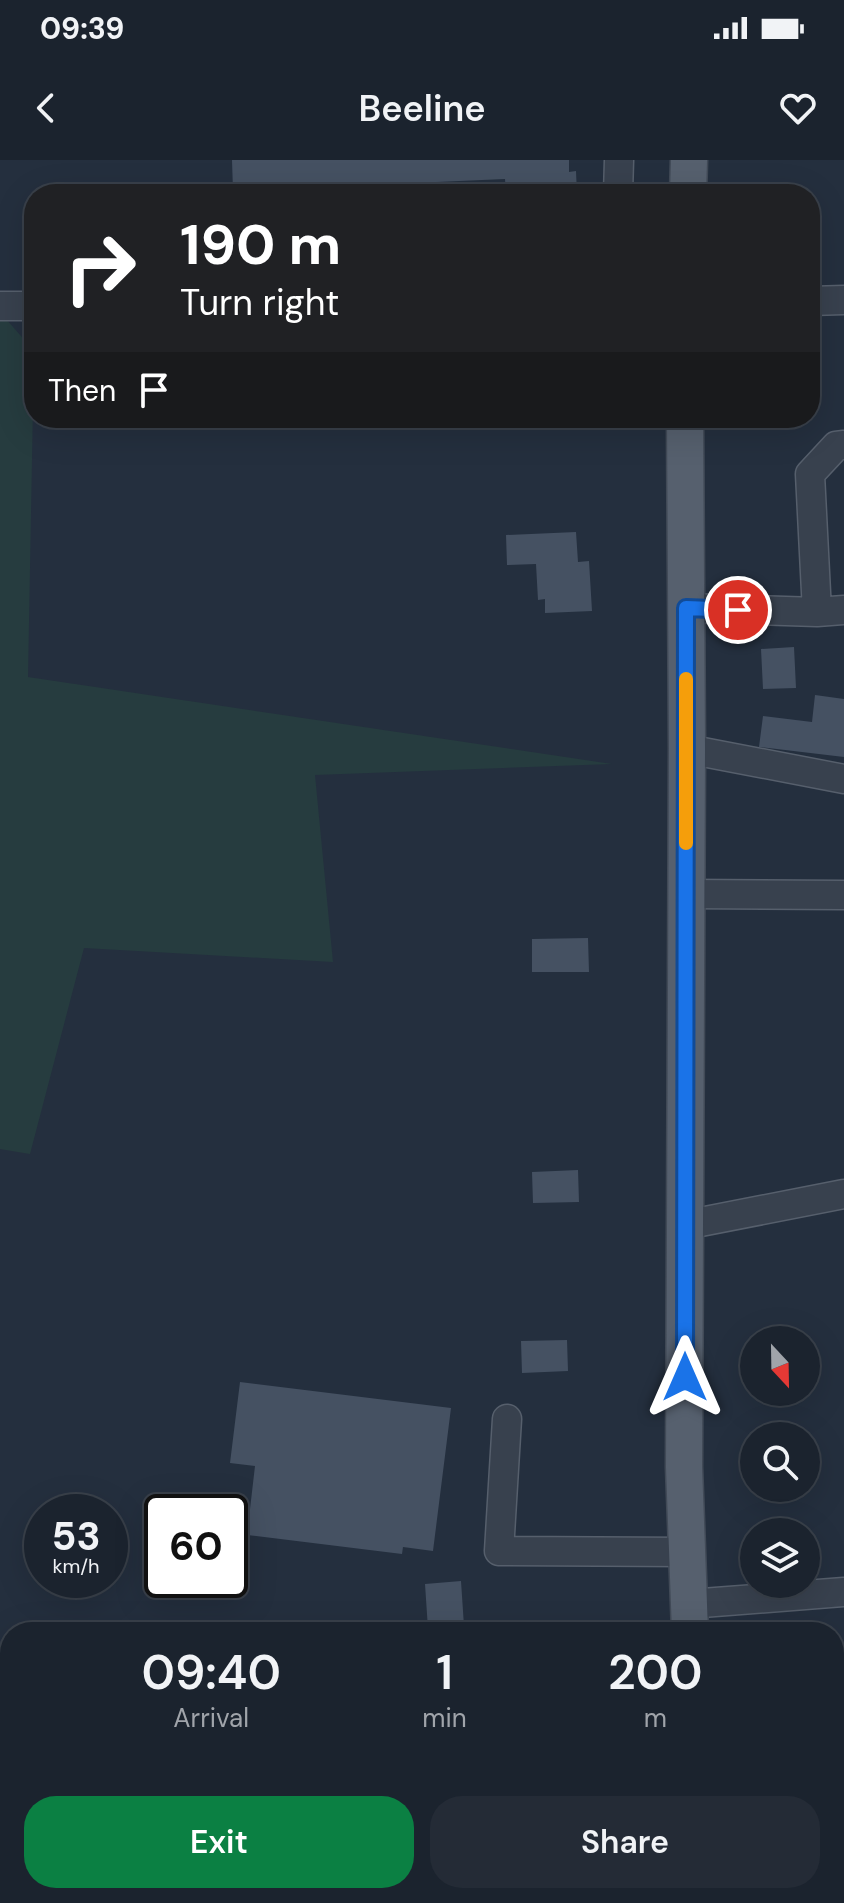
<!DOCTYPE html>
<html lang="en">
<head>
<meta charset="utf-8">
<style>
  :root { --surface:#1b232e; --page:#242b36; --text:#f1f3f6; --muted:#a0a4aa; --line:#39404a; --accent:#0b8043 }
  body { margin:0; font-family:"DM Sans",sans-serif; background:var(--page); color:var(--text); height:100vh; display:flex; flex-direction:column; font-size:30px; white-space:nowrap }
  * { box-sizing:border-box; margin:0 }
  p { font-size:26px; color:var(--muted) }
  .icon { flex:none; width:44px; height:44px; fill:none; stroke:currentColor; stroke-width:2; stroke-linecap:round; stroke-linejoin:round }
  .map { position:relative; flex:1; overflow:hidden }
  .side { position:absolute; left:0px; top:1462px; width:844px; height:282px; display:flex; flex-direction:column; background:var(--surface); border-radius:32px 32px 0 0; box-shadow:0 8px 32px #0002,0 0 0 2px var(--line) }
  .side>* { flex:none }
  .banner { position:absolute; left:24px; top:24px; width:796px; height:244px; border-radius:32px; box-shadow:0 8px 32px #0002,0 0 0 2px var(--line); background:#202124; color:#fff; overflow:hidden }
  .needle { width:52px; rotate:158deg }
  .controls { position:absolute; left:740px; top:1166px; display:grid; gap:16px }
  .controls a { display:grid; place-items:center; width:80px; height:80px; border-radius:50%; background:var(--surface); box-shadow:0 8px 32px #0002,0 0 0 2px var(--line); font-size:40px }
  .speed { position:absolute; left:24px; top:1334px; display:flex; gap:16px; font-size:40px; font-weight:700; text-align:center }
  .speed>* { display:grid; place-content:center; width:104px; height:104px; border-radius:50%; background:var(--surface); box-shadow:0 8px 32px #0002,0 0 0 2px var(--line); line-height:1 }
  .speed small { font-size:20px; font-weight:400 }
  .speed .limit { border:4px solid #111; border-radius:12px; background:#fff; color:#111 }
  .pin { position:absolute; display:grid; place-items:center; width:68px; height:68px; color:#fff; margin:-34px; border:4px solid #fff; border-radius:50%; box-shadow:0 2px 8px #0007 }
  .me { position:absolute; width:88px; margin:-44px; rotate:0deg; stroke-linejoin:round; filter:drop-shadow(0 0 6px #0008) }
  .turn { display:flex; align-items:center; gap:28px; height:168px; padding:0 24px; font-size:36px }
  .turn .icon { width:104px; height:104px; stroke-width:2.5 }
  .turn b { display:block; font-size:56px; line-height:68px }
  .then { display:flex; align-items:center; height:76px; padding:0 24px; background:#0003; gap:16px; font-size:30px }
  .eta { display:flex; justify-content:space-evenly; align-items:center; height:136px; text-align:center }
  .eta b { font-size:48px; font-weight:600; line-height:56px }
  .button { display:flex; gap:16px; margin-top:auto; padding:16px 24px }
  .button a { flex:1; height:92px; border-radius:32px; background:var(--accent); color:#fff; font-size:32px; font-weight:600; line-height:92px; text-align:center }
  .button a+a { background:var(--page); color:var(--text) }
  .status { display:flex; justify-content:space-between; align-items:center; height:56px; padding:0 40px; background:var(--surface); direction:ltr }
  .status svg { height:22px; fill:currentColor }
  header { display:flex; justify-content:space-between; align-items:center; height:104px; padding:0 24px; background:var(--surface); font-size:36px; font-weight:600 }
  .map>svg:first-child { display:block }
  .green { fill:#263c3f }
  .building { fill:#455162 }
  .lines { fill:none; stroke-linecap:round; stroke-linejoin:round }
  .minor-casing { stroke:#565f6c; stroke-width:31 }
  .major-casing { stroke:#414a57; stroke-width:39 }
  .minor { stroke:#38414e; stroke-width:28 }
  .major { stroke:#56606e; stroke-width:36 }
  .route-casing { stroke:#114b97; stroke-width:20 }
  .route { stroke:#1a73e8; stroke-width:14 }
  .slow { stroke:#f59e0b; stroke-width:14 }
</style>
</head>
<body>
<div class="status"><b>09:39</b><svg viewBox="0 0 49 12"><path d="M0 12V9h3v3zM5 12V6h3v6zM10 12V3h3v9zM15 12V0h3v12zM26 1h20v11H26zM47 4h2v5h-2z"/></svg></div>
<header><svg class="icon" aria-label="back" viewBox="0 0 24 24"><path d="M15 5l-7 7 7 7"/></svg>Beeline<svg class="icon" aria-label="heart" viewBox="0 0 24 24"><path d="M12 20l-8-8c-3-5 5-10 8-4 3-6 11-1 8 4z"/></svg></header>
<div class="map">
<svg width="844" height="1743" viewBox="0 0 844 1743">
  <rect width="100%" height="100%" fill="#242f3e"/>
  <path class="green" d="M0,152l34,39 -6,326 584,87 -297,11 18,187 -249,-14 -54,206 -30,-5z"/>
  <path class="building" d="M232,0h337v12l7,-1 1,23h-71l-1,-15 -272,12z
    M576,372l2,30 11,-1 3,50 -47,2v-14l-7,1 -2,-36 -29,1 -1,-30z
    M794,487l2,41 -33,1 -2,-40z
    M815,535l29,4v58l-85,-10 4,-31 49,6z
    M588,778l1,34h-57v-33z
    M578,1010l1,32 -46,1 -1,-31z
    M567,1180l1,31 -46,2 -1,-32z
    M240,1222l211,26 -18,143 -30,-4 -1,7 -155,-19 8,-69 -25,-3z
    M461,1421l3,45 -36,3 -3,-45z
    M415,1734h32l-1,9h-32z
    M545,1734h55l1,9h-55z"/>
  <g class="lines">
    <defs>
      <path id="minor" d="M618,34l1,-34
        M810,141l34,-1
        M0,146h34
        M686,448l131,4 27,-2
        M817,452l-7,-138 26,-28 8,-1
        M687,589l157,30
        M686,734l158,1
        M685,1065l159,-31
        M507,1259l-8,132 188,1
        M689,1444l155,-12
        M508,1734v9"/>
      <path id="major" d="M688,34l1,-34
        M685,258l2,331 -3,718 6,165
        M703,1734l1,9"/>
    </defs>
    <use href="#minor" class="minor-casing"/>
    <use href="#major" class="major-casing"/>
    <use href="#minor" class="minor"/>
    <use href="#major" class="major"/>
  </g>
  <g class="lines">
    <defs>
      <path id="route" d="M685,1217l1,-769 52,2"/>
    </defs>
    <use href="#route" class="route-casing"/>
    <use href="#route" class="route"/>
    <path class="slow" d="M686,519v164"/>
  </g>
</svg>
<div class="controls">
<a><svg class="needle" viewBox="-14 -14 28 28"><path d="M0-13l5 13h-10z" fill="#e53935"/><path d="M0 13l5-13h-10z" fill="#a0a4aa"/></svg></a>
<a><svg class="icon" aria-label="search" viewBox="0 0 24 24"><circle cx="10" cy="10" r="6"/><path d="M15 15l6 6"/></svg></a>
<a><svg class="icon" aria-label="layers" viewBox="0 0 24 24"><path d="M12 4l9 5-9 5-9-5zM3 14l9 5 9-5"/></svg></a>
</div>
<div class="speed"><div>53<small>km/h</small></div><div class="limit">60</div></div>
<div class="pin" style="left:738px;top:450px;background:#d93025"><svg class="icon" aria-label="arrive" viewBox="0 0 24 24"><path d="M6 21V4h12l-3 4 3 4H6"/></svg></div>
<svg class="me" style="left:685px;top:1217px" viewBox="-20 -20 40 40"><path d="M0-17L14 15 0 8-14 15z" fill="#1a73e8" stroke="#fff" stroke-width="4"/></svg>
<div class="banner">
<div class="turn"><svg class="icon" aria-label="right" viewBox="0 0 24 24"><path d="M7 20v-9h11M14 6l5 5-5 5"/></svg><div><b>190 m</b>Turn right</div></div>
<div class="then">Then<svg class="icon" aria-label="arrive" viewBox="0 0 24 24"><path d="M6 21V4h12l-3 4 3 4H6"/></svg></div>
</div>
<section class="side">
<div class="eta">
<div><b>09:40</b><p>Arrival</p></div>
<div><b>1</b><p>min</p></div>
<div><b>200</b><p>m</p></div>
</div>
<div class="button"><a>Exit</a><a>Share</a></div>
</section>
</div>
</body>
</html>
